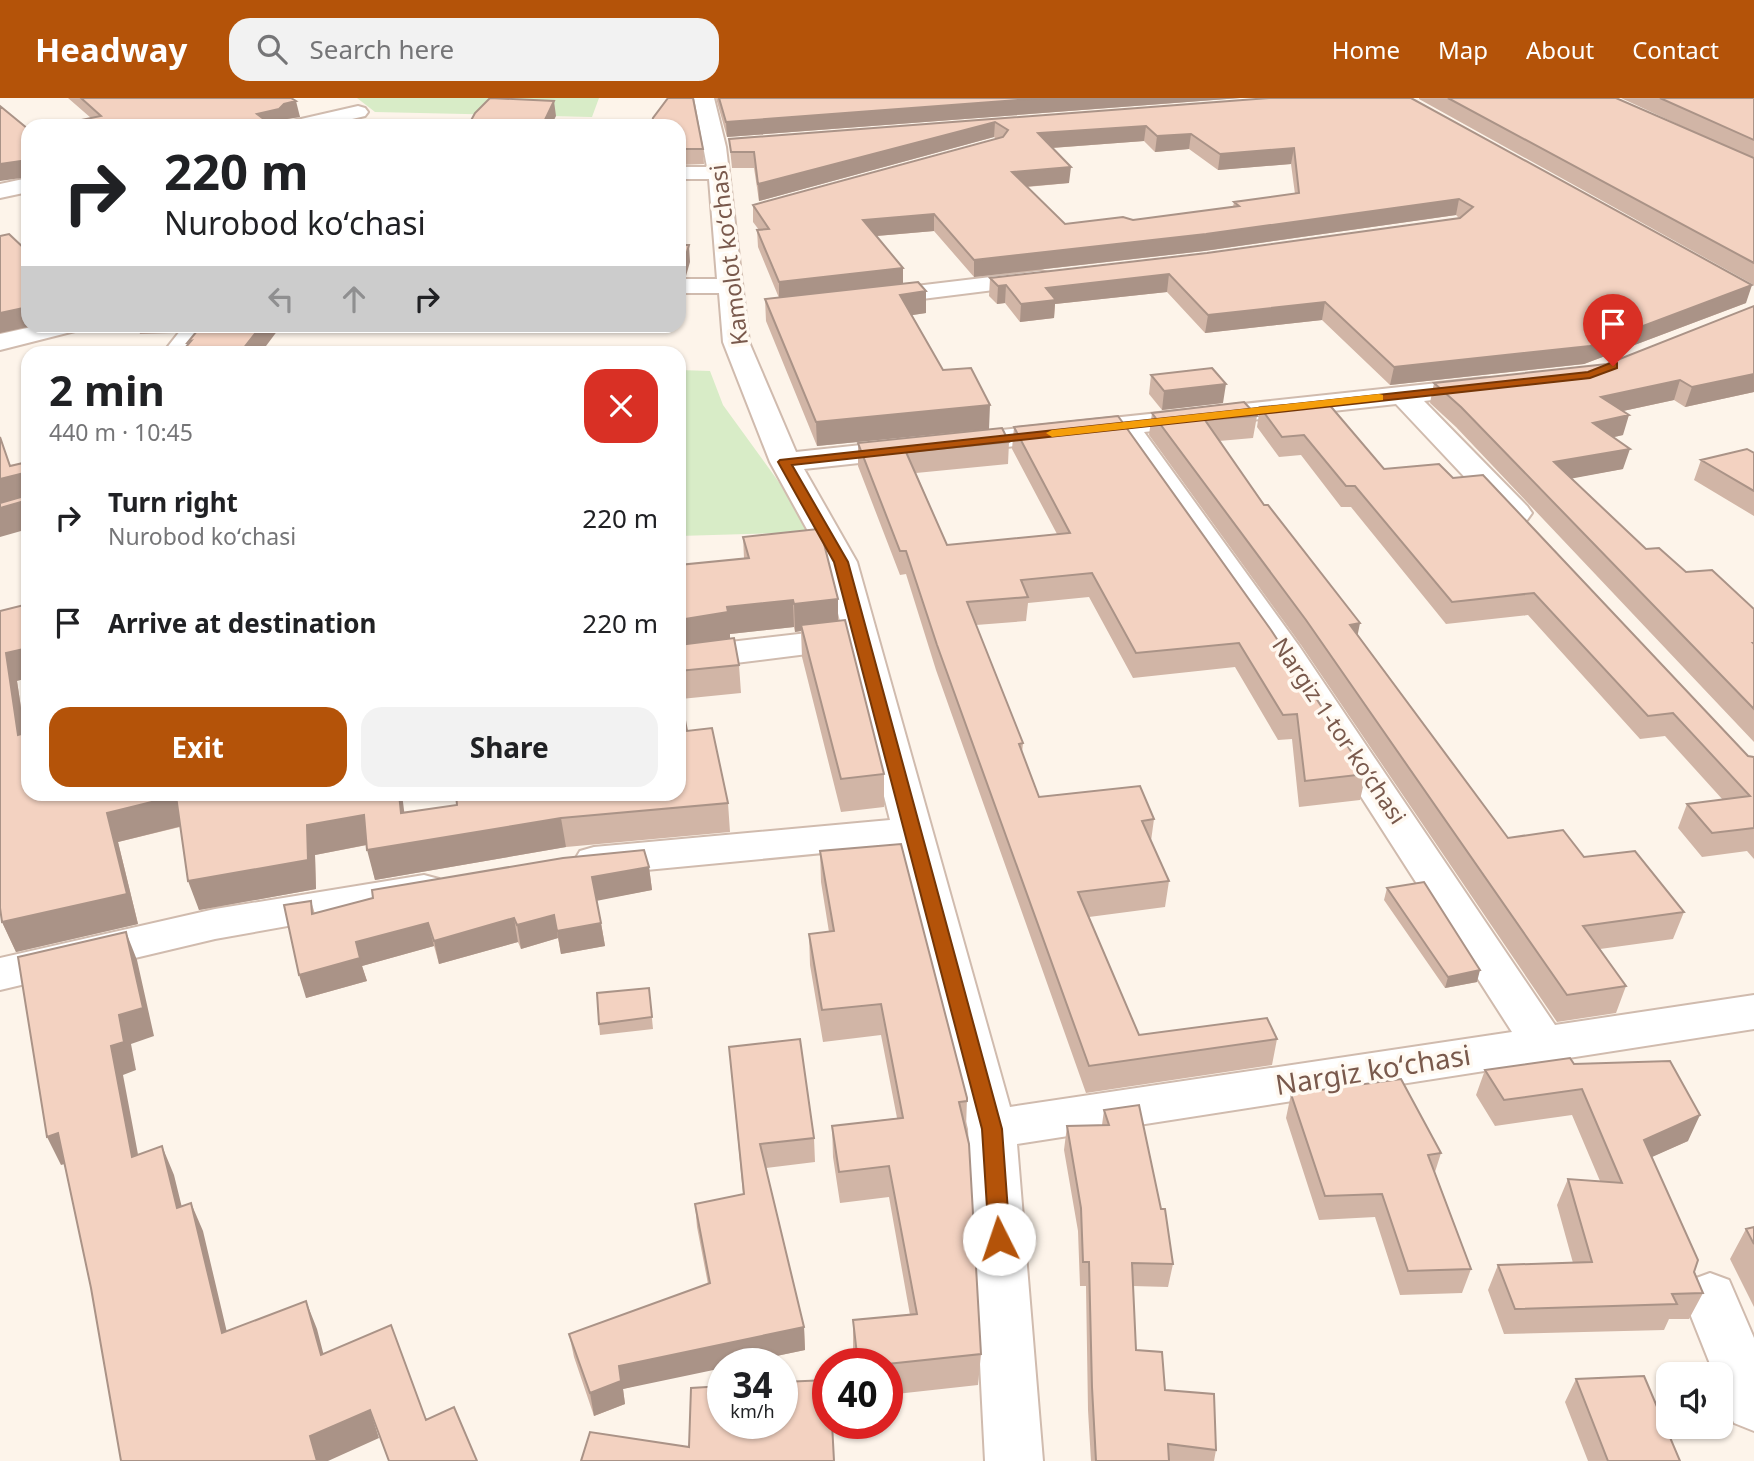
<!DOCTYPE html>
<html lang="en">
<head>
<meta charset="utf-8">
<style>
  :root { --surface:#fff; --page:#f2f2f2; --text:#202124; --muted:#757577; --accent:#b45309 }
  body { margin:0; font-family:"Noto Sans",sans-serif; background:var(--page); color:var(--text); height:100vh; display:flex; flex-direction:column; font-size:26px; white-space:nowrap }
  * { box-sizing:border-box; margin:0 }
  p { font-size:23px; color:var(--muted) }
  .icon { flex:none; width:38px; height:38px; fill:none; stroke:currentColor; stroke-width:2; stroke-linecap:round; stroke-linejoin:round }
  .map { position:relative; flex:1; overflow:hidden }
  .details { position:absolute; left:21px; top:248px; width:665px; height:455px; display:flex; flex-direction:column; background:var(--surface); border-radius:21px; box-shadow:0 2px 5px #0004 }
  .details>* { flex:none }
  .banner { position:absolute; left:21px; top:21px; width:665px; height:214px; border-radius:21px; box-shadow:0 2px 5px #0004; background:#fff; color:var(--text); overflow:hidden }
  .buttons { position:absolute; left:1656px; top:1264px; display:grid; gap:14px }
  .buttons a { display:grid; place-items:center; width:77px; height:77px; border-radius:14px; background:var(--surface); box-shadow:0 2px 5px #0004; font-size:35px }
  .speed { position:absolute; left:707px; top:1250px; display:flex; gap:14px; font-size:35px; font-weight:700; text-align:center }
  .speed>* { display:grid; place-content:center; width:91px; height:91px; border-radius:50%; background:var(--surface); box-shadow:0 2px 5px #0004; line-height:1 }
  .speed small { font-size:18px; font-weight:400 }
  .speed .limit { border:10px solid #d22; background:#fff; color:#111 }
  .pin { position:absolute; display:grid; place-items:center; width:60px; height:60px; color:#fff; margin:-72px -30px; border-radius:50% 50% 50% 0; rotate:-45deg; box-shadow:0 0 7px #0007 }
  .pin .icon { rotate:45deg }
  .me { position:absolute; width:77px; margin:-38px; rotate:356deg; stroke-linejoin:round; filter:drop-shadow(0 0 5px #0008) }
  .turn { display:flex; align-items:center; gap:24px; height:147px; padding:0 28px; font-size:32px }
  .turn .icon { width:91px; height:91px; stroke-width:2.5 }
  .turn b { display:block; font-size:49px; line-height:60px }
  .lanes { display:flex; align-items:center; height:66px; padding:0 28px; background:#0003; justify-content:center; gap:35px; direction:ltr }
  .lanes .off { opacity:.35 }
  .round { display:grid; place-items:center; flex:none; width:74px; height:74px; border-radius:21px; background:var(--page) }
  .overview { display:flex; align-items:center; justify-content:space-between; height:119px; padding:0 28px }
  h1 { font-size:42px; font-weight:700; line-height:52px }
  .action { display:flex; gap:14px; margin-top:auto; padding:14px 28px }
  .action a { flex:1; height:80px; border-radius:21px; background:var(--accent); color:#fff; font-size:28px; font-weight:700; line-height:80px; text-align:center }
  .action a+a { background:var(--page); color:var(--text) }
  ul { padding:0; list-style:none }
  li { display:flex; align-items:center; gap:21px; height:105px; padding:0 28px }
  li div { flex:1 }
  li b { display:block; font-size:26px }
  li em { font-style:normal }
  header { display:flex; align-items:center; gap:42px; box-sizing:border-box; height:98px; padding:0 35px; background:var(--accent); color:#fff }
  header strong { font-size:33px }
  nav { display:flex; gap:38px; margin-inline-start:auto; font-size:24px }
  .search { width:490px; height:63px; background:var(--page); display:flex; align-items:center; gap:18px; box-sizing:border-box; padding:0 24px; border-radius:21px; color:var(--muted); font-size:26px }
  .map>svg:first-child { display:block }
  .green { fill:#d8ecc7 }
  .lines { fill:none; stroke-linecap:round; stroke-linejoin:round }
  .minor-casing { stroke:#d0bbae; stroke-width:4 }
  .minor { fill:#fff; fill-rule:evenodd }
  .wall { fill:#d1b5a6; fill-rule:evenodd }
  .shaded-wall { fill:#aa9387 }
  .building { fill:#f3d2c1; stroke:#aa9387; stroke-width:2; fill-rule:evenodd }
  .route { fill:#b45309; stroke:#753606; stroke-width:2 }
  .slow { fill:#f59e0b }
  .labels { text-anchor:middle; stroke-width:7; stroke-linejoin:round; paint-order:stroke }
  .street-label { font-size:23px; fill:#79594c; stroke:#fff9f1 }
  .near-street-label { font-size:28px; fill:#79594c; stroke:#fff9f1 }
</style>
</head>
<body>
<header>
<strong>Headway</strong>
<div class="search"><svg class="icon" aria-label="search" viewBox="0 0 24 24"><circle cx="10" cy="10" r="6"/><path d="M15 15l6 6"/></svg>Search here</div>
<nav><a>Home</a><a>Map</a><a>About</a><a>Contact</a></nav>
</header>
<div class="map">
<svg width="1754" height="1363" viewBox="0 0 1754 1363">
  <rect width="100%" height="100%" fill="#fdf4ea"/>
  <path class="green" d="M357,0h242l-7,19 -217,-5z
    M679,272l31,1 13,34 92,127 -136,4z"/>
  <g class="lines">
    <defs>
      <path id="minor" d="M694,0h20l12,49 23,195 47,110 689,-74 10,2 4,6 -4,6 -71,9 103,105 5,7 -5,7 -11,2 -11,-2 -109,-116 -252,28 155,214 256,379 199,-30v34l-737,115 26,317h-58l-17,-332 -72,-283 -302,29 -14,-4 -6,-10 6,-10 14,-4 296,-27 -43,-171 -168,21v-22l163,-19 -17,-67 -55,-100 -47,-120 -4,-49h-40v-14h38l-8,-100h-30v-12h28zM1116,337l153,218 243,379 -502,75 -153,-545 -53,-93z
        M358,8l7,2 3,4 -3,4 -43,10h-37l3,-4z
        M28,80v14l-28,6v-14z
        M1040,173l9,2 3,5 -3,5 -175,22 -9,-2 -3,-5 3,-5 9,-2z
        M36,228h43l-4,5 -75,19v-16z
        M184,228h26l-21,28h-27z
        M424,777l15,4 6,10 -6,10 -224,40 -215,51v-32l215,-49z
        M1710,1175l19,7 25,58v93l-20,-8 -14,-33v-16h-6l-31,-78 8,-16z"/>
    </defs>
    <use href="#minor" class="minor-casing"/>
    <use href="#minor" class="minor"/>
  </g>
  <path class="wall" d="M68,0h223l9,19 -13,2 -4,6 -6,1h-225l39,-8z
    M716,0h524l-513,39z
    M1269,0l477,205 -162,61 -194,21 -68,-65 -117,13 -38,-41 -112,12 -1,14 -34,4 -15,-19 -8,1 -8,-8 1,-18 217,-25 252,-35 -3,-3 -252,36 -230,26 -40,-46 -57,5 26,48 23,7v22l-14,2 31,55 46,59 -172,17 -51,-125 -1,-22 14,-1 -21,-51 -1,-17h2l-6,-8v-17l243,-66 -2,-2 -235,64 -5,-33h-22l-3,-29zM1144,43l11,11 34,-3 29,21 73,-6 4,30 -61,8 -1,5 -100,13 -68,4 -38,-37 42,-4 -17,-35z
    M1419,0h197l87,38 -82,-38h133v187l-335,-186z
    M679,28l24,23 1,15 -25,1 3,17 -3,5z
    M1754,208v86l-69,15 -11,-7 -51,11v24l-9,2 9,32 -52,9 75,71 108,60v133l-298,-315 -26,-24 4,-20 173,-19z
    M137,228h45l-7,7 -35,1z
    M1151,277l72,28 -61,7 -13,-16z
    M1260,309l124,62 69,9 295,278 6,1v102l-7,-8 -45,6 -24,-29 9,-24 36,-4 -58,-64 -25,3 -112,-124 -82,9 -95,-117h-10l-40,-52 -22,2 -22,-30z
    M1152,315l105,3 -4,22 -34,3 139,194 150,203 76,19 100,55 -11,27 -73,10 26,37 -10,27 -59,9 -256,-377 -152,-210z
    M1118,318l248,358 -6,26 -61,7 -7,-68 -14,1 -43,-73 -102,11 -44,-81 -61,6 -2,18 -50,4 47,118 -1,10 17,44 115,22 -3,22 18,40 -4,26 -76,10 50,118 138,4 -5,26 -186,28 -150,-423 -30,-96 -6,1 -42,-109v-23l151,-1 -1,22 -92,9 31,72 110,-11 -45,-85 2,-22z
    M1754,355v63l-60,-36 7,-20z
    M743,439l95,84 46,153v33l-43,5 -39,-155 -1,-26 -6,1 -1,-5 -64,7v4l9,27 2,28 -60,6 6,32 41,72 2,29 -164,15 -191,33 -8,-35 -52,10 1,34 -117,21 -19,-83 -62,15 20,82 -122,28 -14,-30 15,-241 8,52 3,61 376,18 275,-18v-229l65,-7z
    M820,753l147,247 -1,31 15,225 -3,31 -91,10v-32h-32l-2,-11v-32l57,-5 -21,-118 -49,6 -7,-46 -1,-31 65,-8 -16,-83 -58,7 -13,-77 -1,-31 20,-2 -8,-50z
    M649,769l3,23 -55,10 8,46 -44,8 -3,-16 -37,11 -3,-7 -79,22 -5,-18 -72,20 5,15 -61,17 5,-97 4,13z
    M1387,790l90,94 -32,6 -61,-88z
    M649,890l4,41 -53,6 -1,-11z
    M729,949l85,91 1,24 -49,6 38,159 1,23 -62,13h-20l-100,26 2,15 -31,12 -20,-59 -5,-23 139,-50 -11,-57 -2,-23 48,-10z
    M1574,966l114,77 -37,16 52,136 -14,26h-20l-5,11 -160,4 -16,-44 10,-25 75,-2 -16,-58 11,-26 32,2 -28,-66 -77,11 -19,-31 9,-25z
    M1291,996l150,59 -6,19 36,97 -9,24 -62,2 -25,-78 -56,3 -33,-102z
    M1104,1012l69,154 -5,23 -35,-1 3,64 29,40 51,60 -2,11h-123l-3,-51 -2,-124h-6l-2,-55 -14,-81 3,-24 35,-1z
    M1754,1129v80l-24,-48 16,-30z
    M1576,1281l104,82h-92l-23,-59z"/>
  <path class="shaded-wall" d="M1044,0h196l-513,39 -1,-15z
    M296,3l4,16 -13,2 -4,6 -6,1h-18l-2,-12 27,-10z
    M554,3l2,15 -5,10h-9z
    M995,24l-1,15 -235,64 -1,-17z
    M1146,28l-2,15 -107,8 1,-16z
    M1191,36l-2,15 -34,3 2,-16z
    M1294,50l-3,16 -73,6 2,-16z
    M28,62v17l-28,4v-17z
    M680,68l2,16 -3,5v-18z
    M1071,69l-2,16 -58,5 1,-16z
    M1459,101l-3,16 -252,36 -230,26v-17z
    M934,116v17l-70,6 -1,-17z
    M689,147l1,17 -4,14 -7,2v-18z
    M903,170v17l-124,14v-17z
    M1169,176l-2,18 -112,12 -1,14 -34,4 1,-18 25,-16z
    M1006,187l-1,18 -8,1 1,-18z
    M1752,187l-6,18 -162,61 -194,21 4,-18z
    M926,193v22l-26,4v-22z
    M1325,204l-3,18 -117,13 3,-18z
    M28,209v19h4l-32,7v-20z
    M173,228h9l-7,7z
    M261,228h20l-21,28h-21z
    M1754,276v18l-69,15 7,-20z
    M1680,282l-6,20 -79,17 6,-20z
    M1226,286l-3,19 -61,7 2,-19z
    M990,307l-1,24 -172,17 -1,-24z
    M1629,317l-6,20 -35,8 5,-20z
    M1630,351l-7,20 -75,14 6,-21z
    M20,376l8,22v33l-28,8v-58z
    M838,501v28l-37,-2v6l-6,1 -1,-28z
    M793,502l1,27 -64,7v5l-51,9v-28l48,-13z
    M1360,525l-5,25 -5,-23z
    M28,550v30l-11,3 11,75 -10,-21 -12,-82z
    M399,696h3l6,48 -7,-29z
    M176,698l10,29 -68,17 20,82 -122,28 -14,-30 105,-109z
    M364,717l7,29 -56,11 1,34 -117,21 -11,-29 119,-56z
    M561,720l5,29 -191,33 -8,-30z
    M649,769l3,23 -56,11 -4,-24z
    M554,817l4,23 -37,11 -4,-24z
    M514,820l4,24 -79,22 -5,-23z
    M428,825l6,23 -72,20 5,15 -61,17 -7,-23 57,-33z
    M601,825l4,23 -44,8 -4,-23z
    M126,834l11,28 17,76 -23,8 5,26 -13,5 21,111 -12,-29 -21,-111z
    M1480,872l-3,12 -32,6 3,-11z
    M1700,1017l-12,26 -56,25 12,-26z
    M58,1035l14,29 -11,3 -14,-28z
    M162,1048l12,29 15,61 -12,-28z
    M191,1105l12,28 31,131 -12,-29z
    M306,1203l11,28 14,54 -10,-28z
    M804,1229l1,23 -62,13h-20v5l-100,21 2,15 -31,12 -4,-23 29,-27z
    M370,1312l9,28 -51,23h-11l-7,-25z"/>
  <path class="building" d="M81,0h210l5,3 -12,3 -5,5 -22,5 16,12h-221l49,-10z
    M490,0l64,3 -12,25h-74l7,-13z
    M668,0h25l10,51h-24v-23h-28l2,-8z
    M719,0h325l-318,24z
    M1269,0h142l341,187 -162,61 -196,21 -69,-65 -117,13 -39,-41 -123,14 10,12 -35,4 -15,-19 -8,1 -8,-8 217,-25 253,-35 13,-11 -14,-8 -253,35 -232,26 -40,-46 -71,6 40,48 -124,14 -22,-52 12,-1 -16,-24 250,-68 5,-7 -13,-8 -237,62 -4,-32h-23l-2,-13zM1146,28l11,10 34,-2 29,20 74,-6 5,45 -65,9 5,4 -106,14 -10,-3 -58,7 -53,-52 59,-5 -33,-34z
    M1448,0h168l138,60v105z
    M1660,0h94v42z
    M0,8l28,23v31l-28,4z
    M9,136l19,18v55l-28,6v-77z
    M679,147h10l-4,14 -6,1z
    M918,184l8,9 -26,4 43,75 28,-2 19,37 -174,17 -51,-123z
    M1754,208v68l-62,13 -12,-7 -79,17 28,18 -36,8 37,26 -76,13 92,87 13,-1 27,24 26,-2 42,39v34h-1l1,1v65l-293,-302 -27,-24 173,-19z
    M201,228h60l-22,28h-59l11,-13 -3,1z
    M1212,270l14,16 -62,7 -13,-16z
    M1244,304l13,14 -52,4 59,85h4l92,118 -10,2 158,213 55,-8 21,27 51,-6 49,61 -101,14 43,60 -59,9 -261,-375 -154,-207z
    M1327,304l57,67 55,-5 14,14 30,-3 265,281 6,1v71l-42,5 -25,-29 63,-8 -77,-83 -25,3 -114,-123 -82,9 -97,-116h-9l-42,-51 -22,2 -22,-30z
    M1118,318l153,214 95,144 -61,7 -8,-67 -14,1 -44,-72 -103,10 -44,-80 -71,7 7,17 -61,5 56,141 -4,1 20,53 101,-11 14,33 -12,2 27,60 -91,11 61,143 128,-17 10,21 -188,27 -152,-421 -31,-94h-6l-42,-108 144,-15 7,14 -103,10 41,93 123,-12 -56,-106z
    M0,339l10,29 13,-3 5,14v23l-28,8v-5l21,-6 -1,-23 -20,5z
    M1747,351l7,4v38l-53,-31z
    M818,431l4,7 16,63 -44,5 -1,-4 -66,7 1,5 -49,8v-55l70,-7 -6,-21z
    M28,506v44l-22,5 12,82 10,-3v62h371l2,19 56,-8 -1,-11h223v-106l8,43 25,-3 16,75 -167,15 -194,32 -3,-35 -57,10 1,35 -120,21 -12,-85 -69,17 20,81 -125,28 -2,-14v-297z
    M845,522l39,154 -43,5 -40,-154z
    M734,540l5,27 -60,6v-26z
    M901,746l66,254v3l-8,1 10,42 12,210 -94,10 -29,-1 -5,-43 64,-6 -28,-148 -50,6 -7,-46 71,-8 -22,-114 -59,6 -13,-76 25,-3 -14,-80z
    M644,752l5,17 -57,10 9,46 -44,8 -3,-16 -37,10 -3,-7 -80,23 -6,-18 -72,19 4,16 -61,17 -15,-70 27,-4 1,13 61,-16 -1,-8 191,-32z
    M1424,784l56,88 -32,7 -61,-89z
    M126,834l17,76 -24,7 5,27 -13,4 21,111 30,-11 15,62 14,-5 31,130 84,-32 15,54 70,-30 35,95 28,-13 23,54h-88l-19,-51 -60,26 7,25h-196l-30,-173 -33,-155 -11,4 -29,-180z
    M649,890l3,29 -53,7 -2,-31z
    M800,941l14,99 -54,6 44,183 -185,39 2,15 -31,12 -21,-59 141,-51 -15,-79 49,-10 -15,-147z
    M1570,960l4,6 96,-3 30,54 -56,25 54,120 -4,12 9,21 -31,1 5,10 -162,5 -17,-44 94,-3 -24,-83 54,4 -40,-94 -78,11 -19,-30z
    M1401,981l40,74 -13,2 43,114 -63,2 -26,-77 -57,2 -34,-102z
    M1139,1007l22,104h4l8,55 -41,-1 4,87 26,2 3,38 49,4 2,56 -48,-6 1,17h-73l-4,-74 -3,-125h-6l-2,-54 -14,-82 42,-1 -5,-15z
    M1754,1129v17l-8,-15z
    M1644,1278l36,85h-72l-32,-82z
    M828,1282v43h4l2,38h-253l9,-29 99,15 2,-59 32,-2v37h59v-41z"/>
  <path class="route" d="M1613,264l4,1v5l-27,10 -798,87 56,97 154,567 8,110 -3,7 -8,2 -7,-2 -3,-7 -7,-110 -148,-567 -56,-100 2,-2 808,-88z"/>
  <path class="slow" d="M1379,296l4,1v5l-331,37 -6,-4 6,-3z"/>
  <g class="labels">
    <g class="street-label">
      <text transform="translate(729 157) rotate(-97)" y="8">Kamolot koʻchasi</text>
      <text transform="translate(1339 633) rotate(56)" y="8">Nargiz 1-tor ko‘chasi</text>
    </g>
    <g class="near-street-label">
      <text transform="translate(1373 972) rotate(-9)" y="10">Nargiz koʻchasi</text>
    </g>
  </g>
</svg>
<div class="buttons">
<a><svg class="icon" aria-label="sound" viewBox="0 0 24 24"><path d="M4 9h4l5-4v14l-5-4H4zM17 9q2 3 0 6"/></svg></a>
</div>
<div class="speed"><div>34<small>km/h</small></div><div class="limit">40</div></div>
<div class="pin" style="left:1613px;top:268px;background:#d93025"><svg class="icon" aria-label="arrive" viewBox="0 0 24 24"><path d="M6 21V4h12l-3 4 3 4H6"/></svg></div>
<svg class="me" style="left:999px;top:1141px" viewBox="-20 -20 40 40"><circle r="19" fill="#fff"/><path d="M0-13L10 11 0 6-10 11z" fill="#b45309"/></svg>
<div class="banner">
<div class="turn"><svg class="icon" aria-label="right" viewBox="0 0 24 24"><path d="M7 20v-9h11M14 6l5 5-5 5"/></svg><div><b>220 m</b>Nurobod koʻchasi</div></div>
<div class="lanes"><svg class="icon off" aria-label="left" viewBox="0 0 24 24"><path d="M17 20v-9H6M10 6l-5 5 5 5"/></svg><svg class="icon off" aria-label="ahead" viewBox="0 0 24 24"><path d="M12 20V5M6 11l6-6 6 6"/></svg><svg class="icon" aria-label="right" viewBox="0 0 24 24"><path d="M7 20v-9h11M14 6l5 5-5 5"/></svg></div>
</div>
<section class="details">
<div class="overview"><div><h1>2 min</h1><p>440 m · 10:45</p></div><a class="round" style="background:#d93025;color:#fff"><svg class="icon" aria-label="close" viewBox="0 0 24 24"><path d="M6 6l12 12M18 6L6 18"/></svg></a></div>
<ul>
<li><svg class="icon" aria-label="right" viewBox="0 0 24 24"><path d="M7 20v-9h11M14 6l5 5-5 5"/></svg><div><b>Turn right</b><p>Nurobod koʻchasi</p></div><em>220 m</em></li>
<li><svg class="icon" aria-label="arrive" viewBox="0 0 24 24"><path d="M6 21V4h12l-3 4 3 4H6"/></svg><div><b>Arrive at destination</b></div><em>220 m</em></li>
</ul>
<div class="action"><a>Exit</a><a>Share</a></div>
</section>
</div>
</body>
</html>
